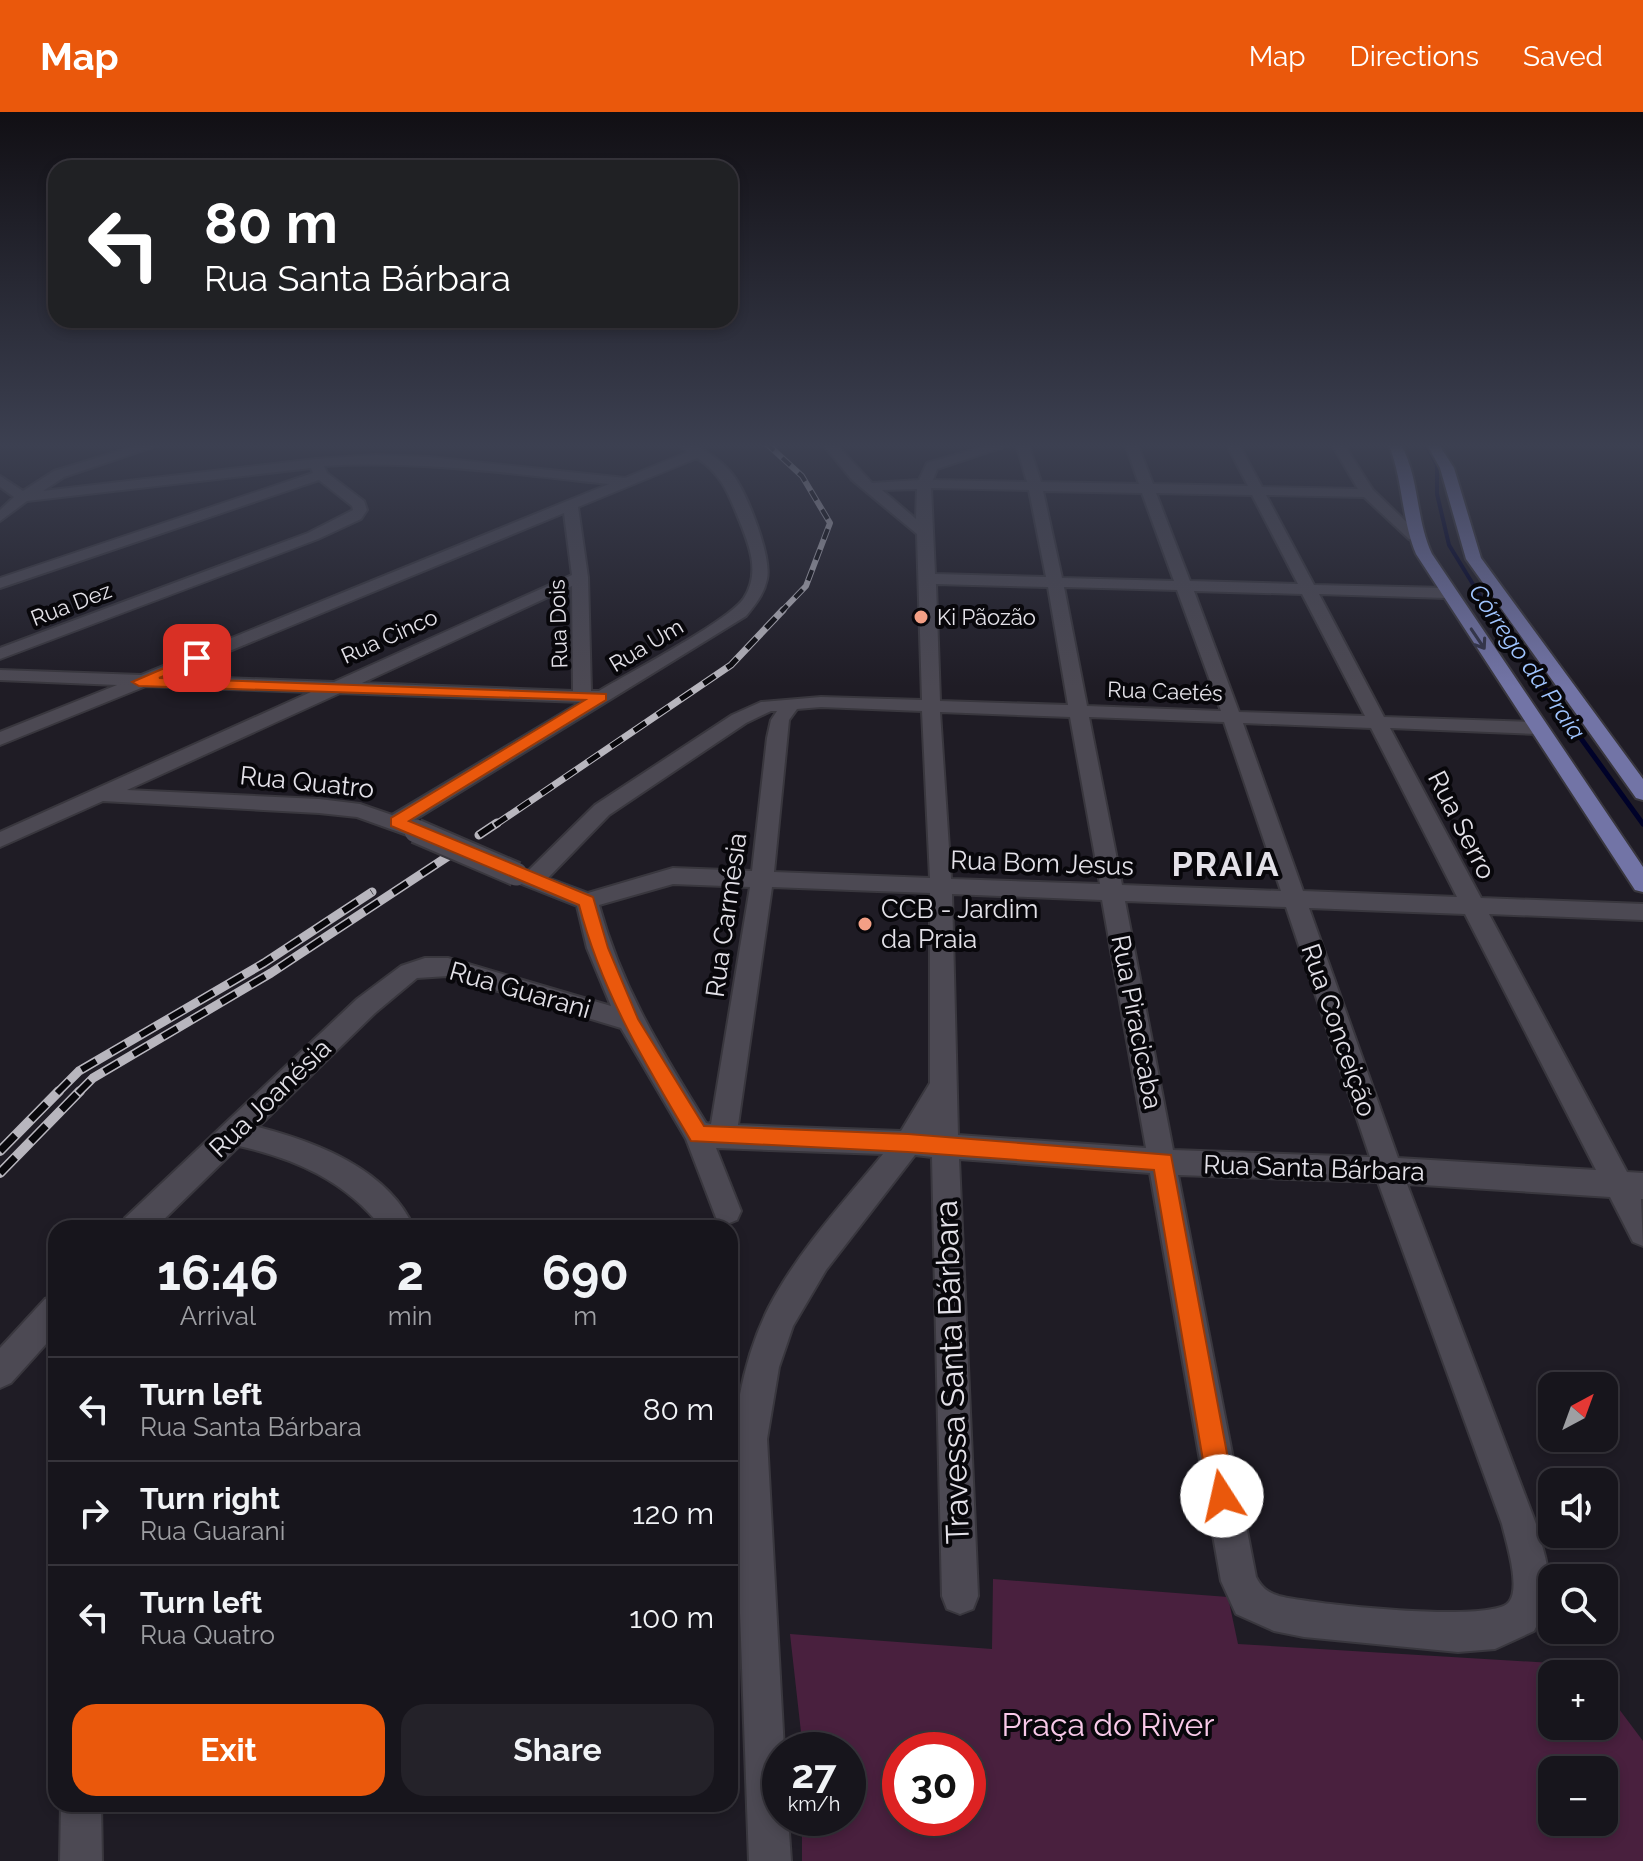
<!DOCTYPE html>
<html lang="en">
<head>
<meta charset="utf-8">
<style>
  :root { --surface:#17151c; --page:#242229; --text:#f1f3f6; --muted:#9e9fa3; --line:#36343b; --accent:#ea580c }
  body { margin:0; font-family:Raleway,sans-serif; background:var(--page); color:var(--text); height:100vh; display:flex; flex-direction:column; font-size:30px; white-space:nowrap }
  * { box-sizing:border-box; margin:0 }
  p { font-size:26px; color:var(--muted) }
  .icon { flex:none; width:44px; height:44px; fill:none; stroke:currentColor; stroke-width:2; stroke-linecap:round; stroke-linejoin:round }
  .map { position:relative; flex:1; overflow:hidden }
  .details { position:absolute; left:48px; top:1108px; width:690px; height:592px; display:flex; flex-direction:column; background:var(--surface); border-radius:24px; box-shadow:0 4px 12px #0003,0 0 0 2px var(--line) }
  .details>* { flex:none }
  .banner { position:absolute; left:48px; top:48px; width:690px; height:168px; border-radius:24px; box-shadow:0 4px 12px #0003,0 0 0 2px var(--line); background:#202124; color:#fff; overflow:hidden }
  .needle { width:52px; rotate:41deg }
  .tools { position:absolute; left:1538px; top:1260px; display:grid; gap:16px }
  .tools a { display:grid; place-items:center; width:80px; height:80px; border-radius:16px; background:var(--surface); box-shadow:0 4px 12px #0003,0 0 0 2px var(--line); font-size:40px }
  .speed { position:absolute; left:762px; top:1620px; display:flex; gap:16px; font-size:40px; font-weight:700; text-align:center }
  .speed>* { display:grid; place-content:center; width:104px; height:104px; border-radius:50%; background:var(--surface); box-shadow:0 4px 12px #0003,0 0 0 2px var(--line); line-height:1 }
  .speed small { font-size:20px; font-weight:400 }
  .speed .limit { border:12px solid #d22; background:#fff; color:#111 }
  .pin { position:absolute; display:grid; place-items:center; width:68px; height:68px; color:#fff; margin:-34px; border-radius:16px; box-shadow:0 4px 12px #0006 }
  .me { position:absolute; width:88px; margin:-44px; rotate:350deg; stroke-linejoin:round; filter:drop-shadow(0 0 6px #0008) }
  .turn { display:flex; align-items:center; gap:28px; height:168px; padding:0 24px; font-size:36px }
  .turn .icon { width:104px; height:104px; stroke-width:2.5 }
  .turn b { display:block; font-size:56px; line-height:68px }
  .eta { display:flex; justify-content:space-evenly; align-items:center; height:136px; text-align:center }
  .eta b { font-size:48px; font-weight:700; line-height:56px }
  .cta { display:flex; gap:16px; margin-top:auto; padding:16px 24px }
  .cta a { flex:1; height:92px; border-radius:24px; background:var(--accent); color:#fff; font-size:32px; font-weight:700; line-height:92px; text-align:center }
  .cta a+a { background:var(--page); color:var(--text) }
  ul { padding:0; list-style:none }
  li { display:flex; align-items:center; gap:24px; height:104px; padding:0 24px; border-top:2px solid var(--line) }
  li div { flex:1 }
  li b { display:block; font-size:30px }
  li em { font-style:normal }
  header { display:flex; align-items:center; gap:48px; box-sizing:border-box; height:112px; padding:0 40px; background:var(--accent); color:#fff }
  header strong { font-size:38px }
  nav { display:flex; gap:44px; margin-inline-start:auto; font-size:28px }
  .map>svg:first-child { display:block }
  .green { fill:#49203e; fill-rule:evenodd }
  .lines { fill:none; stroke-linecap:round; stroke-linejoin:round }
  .stream-far1 { stroke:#000229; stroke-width:4 }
  .stream { stroke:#000229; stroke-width:5 }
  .street-casing { stroke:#39373e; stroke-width:4 }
  .primary-casing { stroke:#39373e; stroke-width:4 }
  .street { fill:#4c4953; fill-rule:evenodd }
  .primary { fill:#7274a6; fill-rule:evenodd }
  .rail-far3-casing { stroke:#b8b6be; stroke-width:6 }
  .rail-far2-casing { stroke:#b8b6be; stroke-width:7 }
  .rail-far1-casing { stroke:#b8b6be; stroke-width:9 }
  .rail-casing { stroke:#b8b6be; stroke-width:10 }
  .rail-far3 { stroke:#08070b; stroke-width:4; stroke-dasharray:11; stroke-linecap:butt }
  .rail-far2 { stroke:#08070b; stroke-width:5; stroke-dasharray:14; stroke-linecap:butt }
  .rail-far1 { stroke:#08070b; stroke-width:6; stroke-dasharray:17; stroke-linecap:butt }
  .rail { stroke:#08070b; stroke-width:7; stroke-dasharray:22; stroke-linecap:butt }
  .street-bridge-casing { stroke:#39373e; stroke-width:27; stroke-linecap:butt }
  .street-bridge { stroke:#4c4953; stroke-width:23 }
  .oneway { stroke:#323349 }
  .route { fill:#ea580c; stroke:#983908; stroke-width:2 }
  .poi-dot { fill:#f39f85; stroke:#08070b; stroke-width:3 }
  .labels { text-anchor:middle; stroke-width:8; stroke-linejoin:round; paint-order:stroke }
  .far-street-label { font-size:22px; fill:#e3e1e8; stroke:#08070b }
  .far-poi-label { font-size:22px; fill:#e3e1e8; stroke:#08070b; text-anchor:start }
  .far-water-label { font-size:24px; font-style:italic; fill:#a0c5ff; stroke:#08070b }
  .street-label { font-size:26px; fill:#e3e1e8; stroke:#08070b }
  .poi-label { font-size:26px; fill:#e3e1e8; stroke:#08070b; text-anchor:start }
  .near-street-label { font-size:32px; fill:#e3e1e8; stroke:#08070b }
  .near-park-label { font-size:32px; fill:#f9c9e9; stroke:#08070b }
  .district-label { font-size:34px; font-weight:bold; letter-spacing:2px; fill:#e3e1e8; stroke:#08070b }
</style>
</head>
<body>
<header>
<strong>Map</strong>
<nav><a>Map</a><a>Directions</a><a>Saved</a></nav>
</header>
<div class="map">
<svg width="1643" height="1749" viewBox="0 0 1643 1749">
  <rect width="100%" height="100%" fill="#1f1c25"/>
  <path class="green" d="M993,1467l235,18 10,47 347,21 7,9h-40v52h52v-37l39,52v120h-841v-43h46v-68h-45l-13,-116 202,15zM900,1638h68v68h-68zM1552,1658h52v52h-52z"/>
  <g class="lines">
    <path class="stream-far1" d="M1425,331l12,22v29l12,51 41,67"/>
    <path class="stream" d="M1488,498l155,214"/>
    <defs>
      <path id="street" d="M146,331h18l-100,34 -21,14 273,-32 60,-4 53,2 196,21 63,-26 -8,-6 9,-3c16,7 33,17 44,32 14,18 39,82 34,104 -3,15 -12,26 -21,37l-335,206 9,7 -3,5 -7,2 -53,-19 -38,-4 -216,-12 -103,46v-15l311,-140 -165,-6 -146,59v-13l117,-47 -117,-5v-10l141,5 468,-191c-95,-10 -189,-24 -285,-18l3,7 37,28 3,9 -6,9 -43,20 -318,120v-11l308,-115 45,-23 -1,-4 -33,-26 -319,108v-10l313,-105 -2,-5 -284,33 -27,20v-11l14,-13 -14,-10v-11l23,15 31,-20zM697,346c25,16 32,37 43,64 10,25 20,51 4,76 -15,23 -117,76 -145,93h-8l-3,-114 -10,-70zM564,401l8,62 -238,107 -165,-6zM572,474l1,105 -211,-8zM340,581l241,9 -189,113 -32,-11 -41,-5 -192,-9z
        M822,331h13l37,40 47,-3 8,-17 70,-20h18l-78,26 -4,11 94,2 -11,-39h12l13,39 98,2 -14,-41h12l16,41 95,2 -22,-43h12l24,44 96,2 -27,-46h12l30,47 48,46 -7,4 -5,-1 -45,-42 -98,-2 48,90 133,3 8,5 -8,5 -128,-4 65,123 153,5 9,6 -9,6 -147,-6 91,170 162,6v16l-154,-6 138,258 16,1v26h-2l2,47 -10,-4 -23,-45 -203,-13 129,340c13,46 21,63 -2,107l-39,18 -37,3 -154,-15 -30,-6 -38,-17 -15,-33 -71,-408 -191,-14 19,437 -5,13 -13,5 -13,-5 -5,-13 -10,-439 -17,-2 -89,115 -33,56 -14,41 -12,72 17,311h-4v68h8l3,43h-42l-13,-358 -6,2c0,-65 9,-139 39,-198 29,-56 74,-104 114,-153l-167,-6 25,63 -4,9 -10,4 -10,-4 -31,-81 -65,-111 -173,-52 -31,2 -42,35 -117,114c58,15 130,42 156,101h-32c-36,-47 -86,-69 -143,-82l-84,82h-34l4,-10 232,-219 44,-33 24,-8h23l163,48 -24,-58 -10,-42 -63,-25 -3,-5 3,-5 15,-1 66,-65 137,-90 29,-13 60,-5 101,3 -5,-166 -65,-54zM931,376l98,2 17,87 -111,-3zM917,377l-1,30 -34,-29zM1043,379l99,2 32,88 -112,-3zM1156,381l96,2 46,89 -108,-3zM936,472l112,3 20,118 -128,-4zM1064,475l113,3 44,121 -134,-5zM1194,479l108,3 63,122 -126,-4zM821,595l101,4 8,167 -156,-6 15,-152 8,-11zM771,599h6l-6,9 -4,18 -15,133 -79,-3 -85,25 -40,-15 61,-63 137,-92zM940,600l130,5 30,167 -149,-5zM1089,605l135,5 57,169 -159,-6zM1243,611l128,5 86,169 -154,-6zM673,772l77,3 -39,237 -5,-1c-45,-73 -84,-134 -107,-218zM772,775l158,6v190l-29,48 -163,-6zM952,782l150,6 44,248 -188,-13zM1125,789l161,6 84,250 -197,-7zM1309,796l156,6 131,256 -198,-12zM1178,1063l200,7 124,342c4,17 19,63 7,78 -16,22 -199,2 -230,-6 -12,-4 -17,-8 -23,-19z
        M56,1183v38l-45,50 -11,5v-40l45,-49z
        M61,1692h40l1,57h-42z"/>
      <path id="primary" d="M1388,331h12c20,34 15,75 32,111l211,313v25l-8,-2 -219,-336c-15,-36 -13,-76 -28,-111z
        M1426,331h12l16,25 27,90 162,221v21l-7,-2 -170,-239 -26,-91z"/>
    </defs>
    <use href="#street" class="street-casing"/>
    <use href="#primary" class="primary-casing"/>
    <use href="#street" class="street"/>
    <use href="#primary" class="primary"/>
    <defs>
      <path id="rail-far3" d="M766,331l36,33 28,47 -24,63 -25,26"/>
      <path id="rail-far2" d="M495,713l236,-160 52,-55"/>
      <path id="rail-far1" d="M479,723l18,-12
        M57,981l22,-22 185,-108 108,-71
        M78,981l15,-15 178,-105 179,-118"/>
      <path id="rail" d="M0,1039l59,-60
        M0,1061l80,-82"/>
    </defs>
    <use href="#rail-far3" class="rail-far3-casing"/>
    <use href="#rail-far2" class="rail-far2-casing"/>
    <use href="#rail-far1" class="rail-far1-casing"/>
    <use href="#rail" class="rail-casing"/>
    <use href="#rail-far3" class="rail-far3"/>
    <use href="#rail-far2" class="rail-far2"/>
    <use href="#rail-far1" class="rail-far1"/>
    <use href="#rail" class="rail"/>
    <defs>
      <path id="street-bridge" d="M416,719l100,43"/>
    </defs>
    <use href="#street-bridge" class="street-bridge-casing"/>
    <use href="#street-bridge" class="street-bridge"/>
  </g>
  <defs><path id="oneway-shaft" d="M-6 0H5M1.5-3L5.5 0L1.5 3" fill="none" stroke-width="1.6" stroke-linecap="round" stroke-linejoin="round" transform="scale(2)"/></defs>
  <use class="oneway" href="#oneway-shaft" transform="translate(1478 527) rotate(56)"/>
  <linearGradient id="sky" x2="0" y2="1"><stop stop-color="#110f14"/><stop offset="0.58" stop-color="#3c4051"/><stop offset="1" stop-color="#3c4051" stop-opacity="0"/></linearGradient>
  <rect width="1643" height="575" fill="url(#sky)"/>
  <path class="route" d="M197,542l6,4 -2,3 -42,17 447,16v6l-197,121 184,76 15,51 30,71 66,107 204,8 263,21 64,341 -4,9 -9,4 -10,-4 -3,-9 -55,-326 -246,-18 -217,-11c-46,-78 -89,-148 -112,-236l-188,-79v-8l194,-118 -446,-14 -7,-4z"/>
  <g class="poi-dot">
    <circle cx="921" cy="505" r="8"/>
    <circle cx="865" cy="812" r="8"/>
  </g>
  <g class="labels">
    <g class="far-street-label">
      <text transform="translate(71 492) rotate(-21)" y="8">Rua Dez</text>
      <text transform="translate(558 512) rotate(-92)" y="8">Rua Dois</text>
      <text transform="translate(389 524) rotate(-24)" y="8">Rua Cinco</text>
      <text transform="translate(646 533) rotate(-31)" y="8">Rua Um</text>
      <text transform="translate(1165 579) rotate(2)" y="8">Rua Caetés</text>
    </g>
    <g class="far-poi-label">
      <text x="937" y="513">Ki Pãozão</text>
    </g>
    <g class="far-water-label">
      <text transform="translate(1527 550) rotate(55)" y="8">Córrego da Praia</text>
    </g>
    <g class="street-label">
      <text transform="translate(307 670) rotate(6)" y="9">Rua Quatro</text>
      <text transform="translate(1462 713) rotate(63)" y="9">Rua Serro</text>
      <text transform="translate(1042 751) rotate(2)" y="9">Rua Bom Jesus</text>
      <text transform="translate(726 803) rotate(-82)" y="9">Rua Carmésia</text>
      <text transform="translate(520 878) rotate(16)" y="9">Rua Guarani</text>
      <text transform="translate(1137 910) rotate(79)" y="9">Rua Piracicaba</text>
      <text transform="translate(1339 918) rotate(71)" y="9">Rua Conceição</text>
      <text transform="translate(270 986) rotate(-44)" y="9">Rua Joanésia</text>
      <text transform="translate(1314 1056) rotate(2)" y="9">Rua Santa Bárbara</text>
    </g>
    <g class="poi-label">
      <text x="881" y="806">CCB - Jardim<tspan x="881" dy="30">da Praia</tspan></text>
    </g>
    <g class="near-street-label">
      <text transform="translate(952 1260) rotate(-92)" y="11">Travessa Santa Bárbara</text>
    </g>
    <g class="near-park-label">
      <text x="1108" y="1624">Praça do River</text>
    </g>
    <g class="district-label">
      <text x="1226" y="764">PRAIA</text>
    </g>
  </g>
</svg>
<div class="tools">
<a><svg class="needle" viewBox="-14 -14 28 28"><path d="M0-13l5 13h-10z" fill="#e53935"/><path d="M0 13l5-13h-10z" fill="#9e9fa3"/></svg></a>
<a><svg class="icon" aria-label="sound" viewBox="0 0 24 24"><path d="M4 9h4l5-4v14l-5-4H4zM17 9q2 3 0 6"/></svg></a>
<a><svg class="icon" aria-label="search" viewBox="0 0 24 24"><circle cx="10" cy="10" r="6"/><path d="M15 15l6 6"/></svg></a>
<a>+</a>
<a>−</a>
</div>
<div class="speed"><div>27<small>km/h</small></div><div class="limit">30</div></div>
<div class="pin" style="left:197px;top:546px;background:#d93025"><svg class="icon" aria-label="arrive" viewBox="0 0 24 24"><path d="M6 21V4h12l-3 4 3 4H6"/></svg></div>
<svg class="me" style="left:1222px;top:1384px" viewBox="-20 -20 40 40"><circle r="19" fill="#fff"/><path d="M0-13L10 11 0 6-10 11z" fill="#ea580c"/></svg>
<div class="banner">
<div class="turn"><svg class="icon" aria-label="left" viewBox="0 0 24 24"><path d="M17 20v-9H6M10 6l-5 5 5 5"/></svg><div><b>80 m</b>Rua Santa Bárbara</div></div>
</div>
<section class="details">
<div class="eta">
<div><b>16:46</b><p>Arrival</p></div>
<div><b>2</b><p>min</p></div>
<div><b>690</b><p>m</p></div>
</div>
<ul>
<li><svg class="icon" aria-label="left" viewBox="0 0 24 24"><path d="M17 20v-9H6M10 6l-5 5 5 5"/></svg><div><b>Turn left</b><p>Rua Santa Bárbara</p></div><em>80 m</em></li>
<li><svg class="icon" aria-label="right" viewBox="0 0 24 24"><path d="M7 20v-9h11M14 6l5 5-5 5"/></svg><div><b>Turn right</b><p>Rua Guarani</p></div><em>120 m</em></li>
<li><svg class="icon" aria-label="left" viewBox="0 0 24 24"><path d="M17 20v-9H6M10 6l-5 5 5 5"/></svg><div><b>Turn left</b><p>Rua Quatro</p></div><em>100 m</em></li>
</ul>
<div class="cta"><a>Exit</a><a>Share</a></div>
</section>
</div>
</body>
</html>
